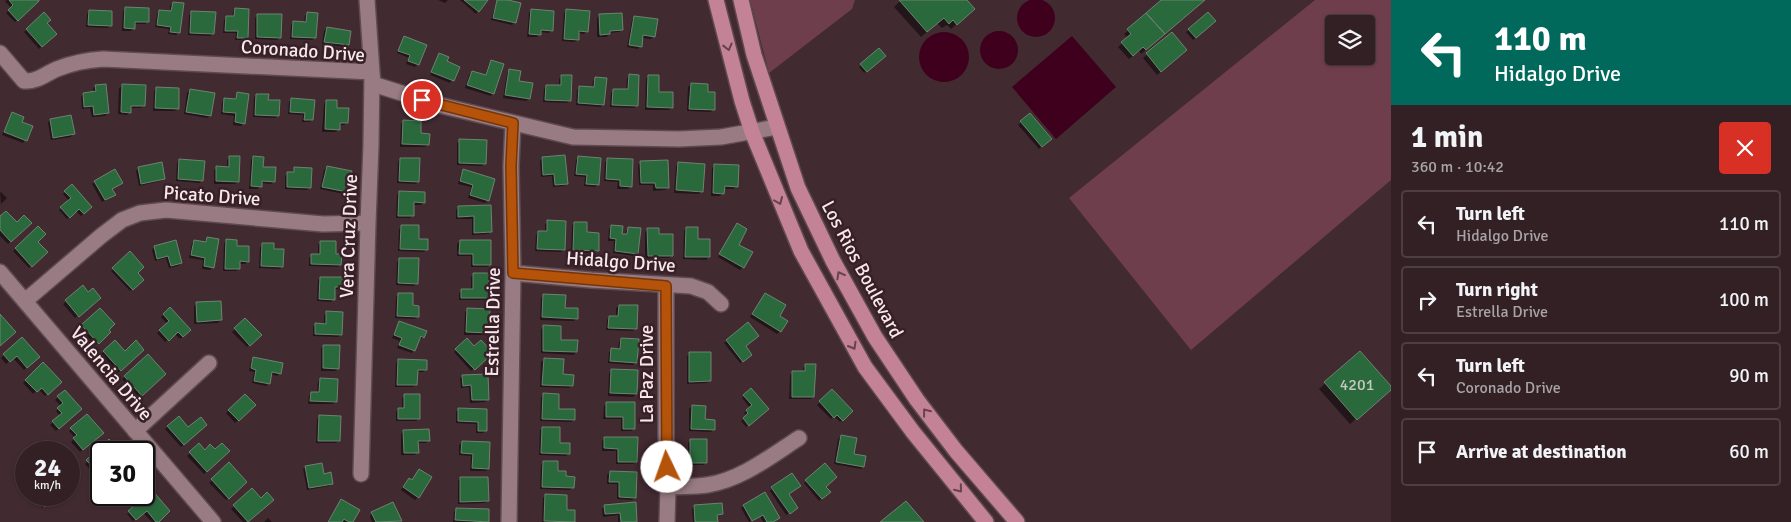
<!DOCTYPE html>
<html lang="en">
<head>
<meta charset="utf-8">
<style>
  :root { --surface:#322025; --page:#3d2d32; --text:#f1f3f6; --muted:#a8a3a7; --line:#4d3e42 }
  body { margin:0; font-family:Signika,sans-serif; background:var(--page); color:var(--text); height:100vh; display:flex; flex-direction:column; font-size:19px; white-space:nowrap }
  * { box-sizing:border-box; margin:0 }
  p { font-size:16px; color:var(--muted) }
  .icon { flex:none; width:28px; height:28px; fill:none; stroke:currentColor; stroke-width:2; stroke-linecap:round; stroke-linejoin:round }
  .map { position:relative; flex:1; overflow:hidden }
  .sheet { display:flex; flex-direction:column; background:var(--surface); width:400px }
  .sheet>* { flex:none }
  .top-card { background:#00695c; color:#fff; overflow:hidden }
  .controls { position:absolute; left:1325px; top:15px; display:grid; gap:10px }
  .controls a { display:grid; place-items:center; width:50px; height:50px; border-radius:5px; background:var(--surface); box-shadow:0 1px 4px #0004,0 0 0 1px var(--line); font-size:25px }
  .speed { position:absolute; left:15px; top:441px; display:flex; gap:10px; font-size:25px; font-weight:700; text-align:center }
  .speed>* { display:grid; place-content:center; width:65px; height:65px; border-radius:50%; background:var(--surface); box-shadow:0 1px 4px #0004,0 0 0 1px var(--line); line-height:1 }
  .speed small { font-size:12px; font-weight:400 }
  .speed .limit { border:2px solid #111; border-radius:8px; background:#fff; color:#111 }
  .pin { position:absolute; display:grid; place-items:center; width:42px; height:42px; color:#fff; margin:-21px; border:2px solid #fff; border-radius:50%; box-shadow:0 1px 5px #0007 }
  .me { position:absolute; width:55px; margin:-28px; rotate:357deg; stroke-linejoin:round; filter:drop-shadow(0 0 4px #0008) }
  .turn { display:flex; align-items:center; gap:18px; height:105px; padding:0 20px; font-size:22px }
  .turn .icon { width:65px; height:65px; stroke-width:2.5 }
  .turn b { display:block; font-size:35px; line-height:42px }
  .round { display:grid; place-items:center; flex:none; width:52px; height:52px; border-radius:5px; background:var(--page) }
  .overview { display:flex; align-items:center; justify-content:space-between; height:85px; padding:0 20px }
  h1 { font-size:30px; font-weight:700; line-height:38px }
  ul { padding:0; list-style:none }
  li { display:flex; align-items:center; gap:15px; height:68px; margin:0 10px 8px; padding:0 10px; border:2px solid var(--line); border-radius:5px }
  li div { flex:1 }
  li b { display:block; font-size:19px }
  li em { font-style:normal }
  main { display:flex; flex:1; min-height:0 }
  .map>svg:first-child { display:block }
  .green { fill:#6f3e4d; fill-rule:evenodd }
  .water { fill:#3e001c }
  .shadow { fill:#0007 }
  .building { fill:#2a693c; stroke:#6d8371 }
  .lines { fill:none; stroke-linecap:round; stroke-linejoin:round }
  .minor-casing { stroke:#5e4a50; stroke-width:18 }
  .major-casing { stroke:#5e4a50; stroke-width:18 }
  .minor { stroke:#987b83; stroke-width:15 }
  .major { stroke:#c38296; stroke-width:15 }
  .oneway { stroke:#68424e }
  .route-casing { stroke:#753606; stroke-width:12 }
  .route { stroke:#b45309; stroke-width:9 }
  .labels { text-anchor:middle; stroke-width:5; stroke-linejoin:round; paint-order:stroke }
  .number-label { font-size:16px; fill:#c4c8c0 }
  .street-label { font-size:19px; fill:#f8e8ec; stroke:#372027 }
</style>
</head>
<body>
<main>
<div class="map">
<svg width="1391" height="522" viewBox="0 0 1391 522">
  <rect width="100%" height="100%" fill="#422a31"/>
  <path class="green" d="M750,0h105l-3,9 -83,64z
    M1315,0h76v180l-200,170 -122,-152zM1334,24h32v32h-32z"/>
  <path class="water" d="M1017 18a19 19 0 1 1 38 0a19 19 0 1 1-38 0Z
    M980 50a19 19 0 1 1 38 0a19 19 0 1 1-38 0Z
    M919 57a25 25 0 1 1 50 0a25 25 0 1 1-50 0Z
    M1072,36l44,51 -60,52 -44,-52z"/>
  <path class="shadow" d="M7,0h30l1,1 -23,21 -9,-9 5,-5 -6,-7z
    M438,0h10l-3,3z
    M460,0h26l-10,14z
    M497,0h5l13,22 -3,3 -21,-5z
    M901,0h64l2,15 -16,14 -4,-4 -5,3 -5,-5 -16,14 -27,-30z
    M1163,0h40l-62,54 -2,-3 -10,8 -11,-12 10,-9 -4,-4z
    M173,3l6,29 -3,3 -8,-1 1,-5 -14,-2 2,-13 2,-3 11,1v-6z
    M126,8l21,14 -2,2h-11v4l-3,3h-9l1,-20z
    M235,9l12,28 -3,3h-9l1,-7h-13l1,-13 2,-3h6l1,-5z
    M531,10l21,20 -3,3 -9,-1 -3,5h-10l2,-24z
    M567,10l20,21 -3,3 -6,-1 -1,6 -2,3 -13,-1 2,-28z
    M89,11l21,14 -2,3 -22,-1 1,-13z
    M192,12l21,22 -3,2 -22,-1 1,-20z
    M307,13l8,25 -3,2 -22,-1 1,-14 2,-3 11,1 1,-7z
    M44,14l2,9 9,11 -16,15 -15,-17z
    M258,15l22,22 -3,3 -22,-1v-21z
    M599,15l23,14 -3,3 -10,1 -2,4h-10v-19z
    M634,17l20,19 -3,3 -9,-1 -2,8 -2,3 -11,-2 5,-27z
    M1214,21l-21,19 -7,-8 3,-2z
    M327,28l22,4 -2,13 -2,2 -23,-3 2,-13z
    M1171,33l10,21 -24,21 -14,-17z
    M404,38l14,26 -3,3 -9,-3 3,-6 -12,-5z
    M440,54l5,8 13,5 -8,16 -20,-8z
    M882,58l-18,15 -5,-6 2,-2z
    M492,62l1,31 -2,3 -26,-8 4,-13 3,-3 13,4 4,-12z
    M510,70l19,29 -3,2 -23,-3 4,-25z
    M561,76l9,24 -3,3 -24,-1 1,-13 2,-3 13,1v-8z
    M629,76l8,29 -3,3 -24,-1 1,-14 2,-3 13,1 1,-13z
    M648,76l10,17 14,15 -3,2h-24l1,-31z
    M596,79l7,25 -2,3 -25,-2 1,-15 3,-2h12l1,-7z
    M691,84l16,9 6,16 -2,3 -24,-1 1,-24z
    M95,86l13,27 -3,3 -13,1 -2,-9 -8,1 -1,-12 2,-3 10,-1v-4z
    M122,86l22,20 -3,2h-11v4l-3,3 -9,-1 1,-26z
    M156,89l21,20 -2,2h-22l1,-20z
    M190,90l20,26 -3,2 -23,-4 3,-21z
    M238,94l6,29 -3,3 -8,-1 1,-9 -13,-2 1,-12 3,-3 9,1z
    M256,95l11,6 11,15 -3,2 -22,-1 1,-20z
    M291,100l21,20 -2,2h-8l1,-7 -15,-1 1,-12z
    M326,101l10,8 11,14 -3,2h-5l-1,4 -2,3h-14l2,-28z
    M13,114l7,8 11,5 -8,16 -21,-8z
    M1030,115l20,24 -11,10 -21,-24z
    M50,120l23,14 -2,3 -20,3 -3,-17z
    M403,122l16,13 9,10 -3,2h-25l1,-23z
    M460,141l24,22 -2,3 -25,-1v-22z
    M230,157l8,25 -3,2h-21v-14l3,-2h10v-8z
    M253,157l21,24 -3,3 -10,-1 -3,6h-9l2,-29z
    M578,157l20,28 -3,2 -11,-1 1,-9 -11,-1 2,-16z
    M542,158l25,25 -3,3 -11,1 -1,-11 -11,1 -1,-16z
    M400,159l18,22 -2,3 -19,-1 1,-21z
    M179,160l23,20 -2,3 -24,-2 1,-18z
    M608,160l23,26 -3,3h-11l1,-7 -14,-1 1,-19z
    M641,162l27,26 -3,2 -12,1v-6h-14l-1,-20z
    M679,164l22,28 -2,2 -25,-1 2,-27z
    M715,165l21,21 -2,3h-11v4l-3,3h-9l1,-28z
    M327,167l19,25 -2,2 -24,-5 4,-19z
    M139,168l24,11 -2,2 -22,5 -3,-15z
    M295,169l15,18 -3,3 -22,-1v-13l3,-3h4z
    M464,171l24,29 -3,3 -17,-5 3,-11 -13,-3 3,-11z
    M95,182l16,7v8l-9,5 -10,-18z
    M72,186l19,21 -10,9 -5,-5 -9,8 -8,-9 10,-9 -6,-7z
    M1,192l6,6 -6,6 -1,-11z
    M399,192l25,10 -3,3h-8l-1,11 -2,2h-14l1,-23z
    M490,206l1,25 -3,3 -16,1v-16h-16v-9l2,-3z
    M0,218l17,6 13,-1 -22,21 -8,-8z
    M548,222l16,27 -3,3 -26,-1 1,-16 2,-3h7v-8z
    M575,223l11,10 11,18 -2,2h-24l1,-28z
    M737,225v20l6,22 -3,3 -22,-13z
    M402,226l24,23 -2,3 -26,-1 1,-22z
    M612,226l9,9h4l1,-4 2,-3 9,25 -3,3 -21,-3 1,-12h-6l1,-12z
    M38,228l-2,14 10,10 -17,16 -16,-17z
    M686,228l23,29 -3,3 -23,-1 1,-28z
    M648,229l10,7 14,20 -3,2h-24v-26z
    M207,238l6,29 -3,3 -8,-1 1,-9 -14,-2 3,-15 2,-2 10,2z
    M227,240l9,7 12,14 -3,3h-6v5l-3,2h-13l1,-28z
    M460,241l30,24 -3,2h-16v-11h-14v-12z
    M175,242l6,21 -3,3 -9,2 -3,-10 -11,3 -3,-11 2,-3z
    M321,242l14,13 5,10 -2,2 -29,-1v-8l3,-3h6v-10z
    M263,244l10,6 9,16 -2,3 -21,-1 1,-21z
    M130,253l6,20 6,6 -12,12 -19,-20z
    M400,259l17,24 -3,3 -18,-1 1,-23z
    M474,274l14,24 -3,2h-26v-7l3,-2h9v-14z
    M321,278l20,9 -3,2h-4v10l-3,3 -14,-1 1,-21z
    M82,287l15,13 -22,18 -12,-14z
    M399,294l12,13 6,9 -2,3 -20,-1 1,-21z
    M765,294l13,22 2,15 -3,3 -27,-17z
    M544,295l20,14 12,9 -2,3 -34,-1 1,-22z
    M196,303l25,17 -3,3 -24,1v-18z
    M619,306l16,22 -2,3 -27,-1 1,-10 2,-3h7v-9z
    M100,309l7,21 2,2 -14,13 -15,-17z
    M170,309l19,21 -9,9 -5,-5 -10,8 -8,-9 10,-9 -6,-7z
    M468,309l20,24 -3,2h-21l1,-23z
    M327,312l14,22 -3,3 -25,-1v-9l3,-3 8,1v-10z
    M244,320l16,15 -13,12 -15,-15z
    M400,322l23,15 -2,2h-3l-6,14 -15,-5 3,-7 -8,-3z
    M748,324l-4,23 4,10 -8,6 -16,-20z
    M544,327l15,14 17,11 -2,3 -33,-2v-24z
    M22,338l16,19 -14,13 -11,-12 -7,6 -5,-6z
    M621,339l15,23 -3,3 -25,-2 1,-11 3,-2h6l1,-8z
    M467,340l7,8 17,4 -20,19 -17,-19z
    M114,342l10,11 19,-3 -25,23 -17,-19z
    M324,346l14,22 -2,3h-15v-23z
    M1360,352l25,42 -35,30 -31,-35z
    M690,353l20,28 -3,2 -20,1v-28z
    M148,356l16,18 -25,23 -17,-18z
    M253,359l27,14 -3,3 -7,-2 -1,9 -3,3 -14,-3 2,-11 -5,-1 2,-10z
    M398,360l28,9 -3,3h-7v13l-3,2h-18l1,-24z
    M544,360l28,26 -3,2 -29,-1 1,-25z
    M43,364l17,18 -15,14 -7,-7 -5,5 -10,-11z
    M806,365l7,32 -2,2h-22l1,-24 3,-3 10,1v-5z
    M612,370l24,24 -3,3 -25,-1 1,-23z
    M463,376l25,23 -3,3 -15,1 -1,-16 -8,1 -1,-10z
    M320,379l16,23 -3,2h-25l1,-8 2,-3h6l1,-11z
    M751,390l14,22 -19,15 -5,-6 6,-5 -3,-3 6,-5 -8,-10z
    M65,391l16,18 -25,22 -6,-6 10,-9 -4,-5 5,-5 -6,-6z
    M832,391l19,20 -11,11 -6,-6 -3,3 -14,-14z
    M544,394l13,16 17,10 -3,2 -31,-1 1,-24z
    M245,396l9,9 -19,18 -9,-10z
    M405,396l14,22 -3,3h-20v-9l2,-3 4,1v-12z
    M606,404h28v24l-3,3h-10v-12h-18l1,-13z
    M692,406l22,23 -3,3 -22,-1v-22z
    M459,409l27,1 -1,21 -2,2h-7v-9l-20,-1v-11z
    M87,416l15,17 -22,19 -9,-10 4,-4 -6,-7z
    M319,417l20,24 -3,2h-20l1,-24z
    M178,418l10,11 18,-4 -25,22 -16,-18z
    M543,428l26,25 -3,3 -27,-1 1,-25z
    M403,431l26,9 -3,3h-9v9l-2,3h-14v-21z
    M841,436l11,19 11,11 -2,3 -27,-5 4,-25z
    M604,438l32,24 -3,2h-17v-13h-14v-10z
    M109,441l10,11h-18v26l-1,2 -15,-16z
    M690,441l16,22 -3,2h-15v-22z
    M462,443l26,26 -2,2h-16l1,-15 -12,-1v-10z
    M199,445l6,7 23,-1 -24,23 -17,-18z
    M26,457v21l-10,-11z
    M543,462l22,16 8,9 -3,3 -30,-1 1,-24z
    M229,464l17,18 -20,18 -17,-17z
    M825,465l-1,22 5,5 -10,9 -15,-18z
    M306,467l17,8 8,9 -2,2 -22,4 -4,-21z
    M610,472l25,25 -3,3 -15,-1v-15h-10v-9z
    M460,478l27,23 -2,2 -27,1v-23z
    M412,481l6,16 -3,3 -14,-10 6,-8z
    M772,488l16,7 6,15 -8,5 -16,-24z
    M252,490l8,10h12l-24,22h-5l-12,-13z
    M152,492l5,30h-5l-9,-9 -10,8 -6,-7z
    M35,495h32l-25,13z
    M545,496l20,15 9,10 -32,1 1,-24z
    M341,500l11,22h-25l12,-19z
    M635,504l1,18h-18v-7l-15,2 -1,-8 3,-3z
    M744,506l34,12 -5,4h-10l-3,-6 -11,6 -8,-14z
    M694,507l27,7 -5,3 1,5h-24l-1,-13z
    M456,510h32l-1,12h-34l1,-10z
    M372,513l28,8 -28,1 -2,-6z
    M268,518l4,4h-8z"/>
  <path class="building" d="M9,0h30v1l-21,20 -10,-11 5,-5z
    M464,0h24l-9,12z
    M497,0h11l13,3 -5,20 -23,-5z
    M899,0h68l8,9 -18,16 -4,-5 -4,4 -5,-6 -17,14z
    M1161,0h44l-40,34 -19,-21z
    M173,2l11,1 -4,30 -10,-1 1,-5 -14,-2 2,-15 12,1z
    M125,7l24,1v14h-14v7l-11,-1z
    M235,8l14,1 -1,29h-11l1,-7h-13l1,-15h8z
    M531,9l23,2 -1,20 -12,-1v5l-12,-1z
    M566,9l24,2 -2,21 -9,-1v9l-15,-1z
    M89,10l23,1v15l-24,-1z
    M191,11l25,1 -2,22 -24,-1z
    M44,12l7,8 -4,3 10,11 -15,13 -16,-18z
    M307,12l11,1 -2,25 -24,-1 1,-16 13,1z
    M1208,12l8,9 -20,17 -8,-9z
    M622,13l1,17 -13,1v3l-10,1 -1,-21z
    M1146,13l19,21 -19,16 -3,-3 -10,9 -12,-14 10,-8 -4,-5z
    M257,14h25l-1,24 -24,-1z
    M634,16l24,3 -3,18 -12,-2 -1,12 -13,-2z
    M327,27l24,4 -2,14 -25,-3z
    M1172,32l15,18 -26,22 -15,-19z
    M404,36l23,9 -8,20 -11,-4 2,-6 -12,-4z
    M879,48l7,8 -19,16 -7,-8z
    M439,53l10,4 -2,4 13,6 -6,14 -23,-9z
    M491,60l13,4 -10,30 -27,-9 5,-14 14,4z
    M509,69l12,2 -2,10 14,2 -3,16 -25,-4z
    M629,74l10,1 -1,31 -26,-1 1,-16h15z
    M561,75h11l-1,26 -26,-1 1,-15h15z
    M648,75h11v17h14v16l-26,-1z
    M595,77l12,1 -3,27 -26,-2 1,-17 15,1z
    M691,83l17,1v8h7v18l-26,-1z
    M106,84l3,29 -15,2 -1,-9 -9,1 -1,-14 13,-2 -1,-6z
    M122,84l24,1 -1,21h-14v7l-10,-1z
    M156,87l23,1v21l-24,-1z
    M190,89l25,4 -4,23 -25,-4z
    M237,92l12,2 -4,30 -10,-2 1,-9 -13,-1 1,-14 12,1z
    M256,94h13l-1,6h12l-1,16 -24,-1z
    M291,98l24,2 -2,20h-9l1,-7 -15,-1z
    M326,100h11v8h12l-1,15h-8v7l-15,-1z
    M12,112l12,5 -2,5 11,4 -6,15 -23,-9z
    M1030,113l22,26 -10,8 -22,-26z
    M71,115l4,19 -22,4 -3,-19z
    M403,120l18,1v12l9,1 -1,11 -27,-1z
    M459,139l28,1 -1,24 -27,-1z
    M565,155l3,29 -13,1 -1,-11 -11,1 -1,-18z
    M229,156h11l-1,26 -23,-1v-15l13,1z
    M253,156l11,1 -1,10h13l-1,15 -13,-1v6l-11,-1z
    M578,156l23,2 -2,27 -13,-1 1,-9 -11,-1z
    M400,158h20l-1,24 -20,-1z
    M607,158l26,1 -1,28 -12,-1v-6l-14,-1z
    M179,159l26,2 -2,20 -25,-2z
    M668,160l1,28h-13l-1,-5h-14l-1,-22z
    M162,162l3,17 -24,5 -3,-17z
    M678,162l27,2 -2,28 -27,-2z
    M714,164l25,1 -1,22 -13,-1 -1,8 -11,-1z
    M327,166l25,5 -5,21 -25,-5z
    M294,167l18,1 -1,20 -24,-1v-15h7z
    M115,169l8,14 -11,6 4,6 -11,5 -11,-19z
    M463,169l32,10 -6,22 -19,-6 3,-10 -13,-4z
    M72,184l20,23 -8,7 -5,-5 -9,9 -10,-11 11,-9 -7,-7z
    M399,191l26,1v11l-11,-1v14h-16z
    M491,205l1,27 -18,1v-17l-16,1v-11z
    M6,211l11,11 7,-7 8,8 -21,19 -11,-12v-14z
    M547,220l19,1 -1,29 -28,-1 1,-18h9z
    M574,222h13v10l12,1v18l-26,-1z
    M737,223l10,6 -8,16 14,7 -9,16 -25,-14z
    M401,225h18v14h9v11l-28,-1z
    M611,225l12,1 -1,8h5l1,-7 13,1 -3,26 -23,-3 1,-12 -6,-1z
    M38,226l8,8 -8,8 10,10 -16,15 -17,-19z
    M686,227h12v12h12v18h-25z
    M647,228h12v6h14v22h-25z
    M207,237l12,2 -5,29 -10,-2 1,-8 -14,-3 3,-15 12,2z
    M226,239l11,1v6h12v16l-9,-1v8h-15z
    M176,240l6,23 -11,3 -3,-10 -11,3 -3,-13z
    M460,240h31v25h-18v-11h-14z
    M320,241h16v13h6l-1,11 -30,-1v-10h9z
    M262,243h12v6h10l-1,18 -22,-1z
    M130,251l14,16 -6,6 6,7 -11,10 -21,-22z
    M399,258h20l-1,26 -20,-1z
    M473,273h16v25h-28v-9h12z
    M320,277h23l-1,10h-7v13l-16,-1z
    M83,285l5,7 5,-4 8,10 -22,19 -14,-17z
    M398,293h15v12l6,1v11l-22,-1z
    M765,293l21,12 -6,11 8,5 -7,11 -29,-18z
    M543,294l23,1 -1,13h13v11l-36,-2z
    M221,301l1,19 -25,2 -1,-20z
    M619,305h19l-1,24 -29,-1 1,-12h9z
    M170,307l21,23 -8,7 -5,-5 -9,9 -10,-11 10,-9 -6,-7z
    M100,308l15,16 -6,6 2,2 -12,12 -18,-19z
    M467,308l23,1 -1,24 -23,-1z
    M326,311l17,1 -1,23 -27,-1v-11l11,1z
    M0,314l16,18 -16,14z
    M245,318l17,17 -12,11 -16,-18z
    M399,321l28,10 -3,7 -3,-2 -6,15 -16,-6 3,-7 -8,-3z
    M748,322l11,14 -13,10 6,9 -9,7 -17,-22z
    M543,325l18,1v14h17l-1,12 -34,-1z
    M22,337l18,20 -13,11 -10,-12 -7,6 -7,-8z
    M467,338l7,8 7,-6 12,13 -18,17 -20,-21z
    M621,338l18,1 -2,24 -27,-2 1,-13 9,1z
    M115,340l10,11 11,-11 8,10 -23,21 -18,-20z
    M323,345h17l-1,24 -16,-1z
    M1360,351l31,35v4l-34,30 -33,-38z
    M689,352h22v29l-22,1z
    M148,354l18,20 -24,22 -18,-20z
    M253,357l30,6 -2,11 -9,-2 -2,12 -16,-3 2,-11 -5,-2z
    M544,358l20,1 -1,15 11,1 -1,11 -31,-1z
    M398,359l29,1v10h-9l-1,15h-20z
    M43,362l19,20 -14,13 -6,-7 -5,4 -12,-12z
    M805,364h11l-2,33h-22v-26h13z
    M611,369l27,1 -1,24 -27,-1z
    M488,374l1,26h-17l-1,-15 -8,1 -1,-11z
    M320,378l18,1 -1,23 -27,-1 1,-9h8z
    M751,388l18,21 -20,17 -6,-8 5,-5 -2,-3 6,-5 -9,-10z
    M832,389l21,22 -10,10 -6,-6 -3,3 -15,-17z
    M65,390l17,19 -23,20 -7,-8 10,-8 -5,-5 6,-5 -6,-7z
    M543,393l16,1v15h16v11l-33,-1z
    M245,394l11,11 -17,16 -11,-11z
    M404,394h16v25h-22v-11h6z
    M606,402h29v27h-12v-12h-17z
    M692,405l14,1 -1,13 10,1v10l-24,-1z
    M458,408l29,1v22h-9v-9l-20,-1z
    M87,414l17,19 -21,17 -10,-12 4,-3 -7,-7z
    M319,415l22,1 -1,25h-22z
    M179,416l9,11 13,-10 6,8 -23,20 -17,-19z
    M542,427h18v16h10v11l-29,-1z
    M429,429l1,12h-12l1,12h-15l-1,-23z
    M841,435l16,3 -3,16 12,2 -2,11 -28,-5z
    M604,437h34l-1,25h-19v-13l-14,-1z
    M109,439l12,13h-20v24l-15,-16z
    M690,439h17v24h-17z
    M462,441l28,1 -1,27 -17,-1 1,-14 -12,-1z
    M199,443l6,7 5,-6 5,5 7,-6 8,8 -23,21 -18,-20z
    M26,455v18l-9,-10z
    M543,461h15v10h8v5l9,1 -1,11 -32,-1z
    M229,462l18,20 -18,17 -18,-20z
    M322,463l2,11 7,-2 2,12 -24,4 -4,-22z
    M825,463l12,14 -11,10 5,5 -9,7 -17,-19z
    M419,469l13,8 -13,21 -16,-11 6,-9 3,2z
    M610,471l27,1 -1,26 -17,-1v-15h-10z
    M792,473l9,13 -12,8 9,14 -8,6 -19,-27z
    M460,477h28l1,24 -29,1z
    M252,488l9,10 6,-6 7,8 -26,22 -15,-17z
    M152,490l18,21 -11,11h-3l-9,-11 -11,9 -8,-9z
    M765,492l15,26 -7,4h-6l-4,-7 -11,6 -9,-16z
    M545,494l22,1v15h8v12l-31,-1z
    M39,495h29l-24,12z
    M341,499l19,11 -7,12h-4l-5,-3 -2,3h-14z
    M906,501l18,21h-44z
    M393,502l9,19 -26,1 -5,-10z
    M636,502l1,20h-16l-1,-9 -15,1 -1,-9z
    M722,503l1,11 -6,1 1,7h-23l-1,-17z
    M456,508l33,1v13l-34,-2z"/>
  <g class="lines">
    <defs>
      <path id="minor" d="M0,53l24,28c13,1 21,-7 33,-12 15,-6 30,-9 46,-10l269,13 1,12 66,21 134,32 106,2 42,-2 56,-10
        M0,272l213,250
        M513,273l78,7 100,6 17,6 13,12
        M666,286v161l2,40 -1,35
        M25,301l76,-65 21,-16 18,-7 26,-3 157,14 45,-1
        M135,431l74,-68
        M361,474l7,-251 3,-78 1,-73 -5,-72
        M668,487c13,-1 26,0 39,-2 34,-5 64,-29 92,-47
        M509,522l4,-249 -2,-107 2,-43"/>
      <path id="major" d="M716,0l26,101 10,31 49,119 64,116 48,65 73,90
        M741,0l13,55 44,133 35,73 42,76 42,63 39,51 61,71"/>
    </defs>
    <use href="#minor" class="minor-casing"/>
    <use href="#major" class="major-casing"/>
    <use href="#minor" class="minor"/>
    <use href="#major" class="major"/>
  </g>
  <defs><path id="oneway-chevron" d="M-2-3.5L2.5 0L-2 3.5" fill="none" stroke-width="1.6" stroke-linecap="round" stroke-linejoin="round" transform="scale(1.25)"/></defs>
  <g class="oneway">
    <use href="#oneway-chevron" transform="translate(728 47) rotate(76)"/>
    <use href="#oneway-chevron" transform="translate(779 201) rotate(67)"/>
    <use href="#oneway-chevron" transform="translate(840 275) rotate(-119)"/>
    <use href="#oneway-chevron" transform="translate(853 346) rotate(60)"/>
    <use href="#oneway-chevron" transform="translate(926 412) rotate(-128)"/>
    <use href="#oneway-chevron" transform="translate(959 489) rotate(51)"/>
  </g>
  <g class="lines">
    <defs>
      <path id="route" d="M422,100l91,23 -2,43 2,107 153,13 1,181"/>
    </defs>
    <use href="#route" class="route-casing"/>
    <use href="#route" class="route"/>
  </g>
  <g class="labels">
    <g class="number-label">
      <text x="1357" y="390">4201</text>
    </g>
    <g class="street-label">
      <text transform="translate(303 50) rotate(4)" y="7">Coronado Drive</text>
      <text transform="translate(212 195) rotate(4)" y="7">Picato Drive</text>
      <text transform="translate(348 236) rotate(-88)" y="7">Vera Cruz Drive</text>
      <text transform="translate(621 261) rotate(4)" y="7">Hidalgo Drive</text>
      <text transform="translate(863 269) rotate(62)" y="7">Los Rios Boulevard</text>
      <text transform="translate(492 322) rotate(-89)" y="7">Estrella Drive</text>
      <text transform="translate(112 373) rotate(50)" y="7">Valencia Drive</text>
      <text transform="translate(646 374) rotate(-90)" y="7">La Paz Drive</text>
    </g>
  </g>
</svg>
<div class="controls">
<a><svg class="icon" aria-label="layers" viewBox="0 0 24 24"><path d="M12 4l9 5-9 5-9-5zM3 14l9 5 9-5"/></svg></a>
</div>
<div class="speed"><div>24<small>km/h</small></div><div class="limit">30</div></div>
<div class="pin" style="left:422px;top:100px;background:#d93025"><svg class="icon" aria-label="arrive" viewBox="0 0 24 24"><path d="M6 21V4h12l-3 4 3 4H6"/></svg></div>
<svg class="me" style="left:667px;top:467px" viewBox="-20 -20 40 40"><circle r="19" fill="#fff"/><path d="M0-13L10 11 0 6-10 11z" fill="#b45309"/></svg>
</div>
<section class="sheet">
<div class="top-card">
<div class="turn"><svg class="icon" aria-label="left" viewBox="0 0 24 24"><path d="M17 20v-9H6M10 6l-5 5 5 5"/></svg><div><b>110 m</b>Hidalgo Drive</div></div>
</div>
<div class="overview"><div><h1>1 min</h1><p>360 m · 10:42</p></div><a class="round" style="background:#d93025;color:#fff"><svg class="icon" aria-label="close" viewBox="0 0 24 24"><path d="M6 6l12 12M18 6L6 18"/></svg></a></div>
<ul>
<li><svg class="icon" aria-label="left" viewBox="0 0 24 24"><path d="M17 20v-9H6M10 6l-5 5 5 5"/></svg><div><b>Turn left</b><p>Hidalgo Drive</p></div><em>110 m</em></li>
<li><svg class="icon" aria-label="right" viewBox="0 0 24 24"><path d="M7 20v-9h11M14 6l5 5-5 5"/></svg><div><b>Turn right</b><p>Estrella Drive</p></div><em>100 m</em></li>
<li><svg class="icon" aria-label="left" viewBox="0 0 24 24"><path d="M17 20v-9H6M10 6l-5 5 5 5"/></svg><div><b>Turn left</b><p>Coronado Drive</p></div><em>90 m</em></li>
<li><svg class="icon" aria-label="arrive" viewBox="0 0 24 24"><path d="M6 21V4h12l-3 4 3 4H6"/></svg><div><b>Arrive at destination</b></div><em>60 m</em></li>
</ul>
</section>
</main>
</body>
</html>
